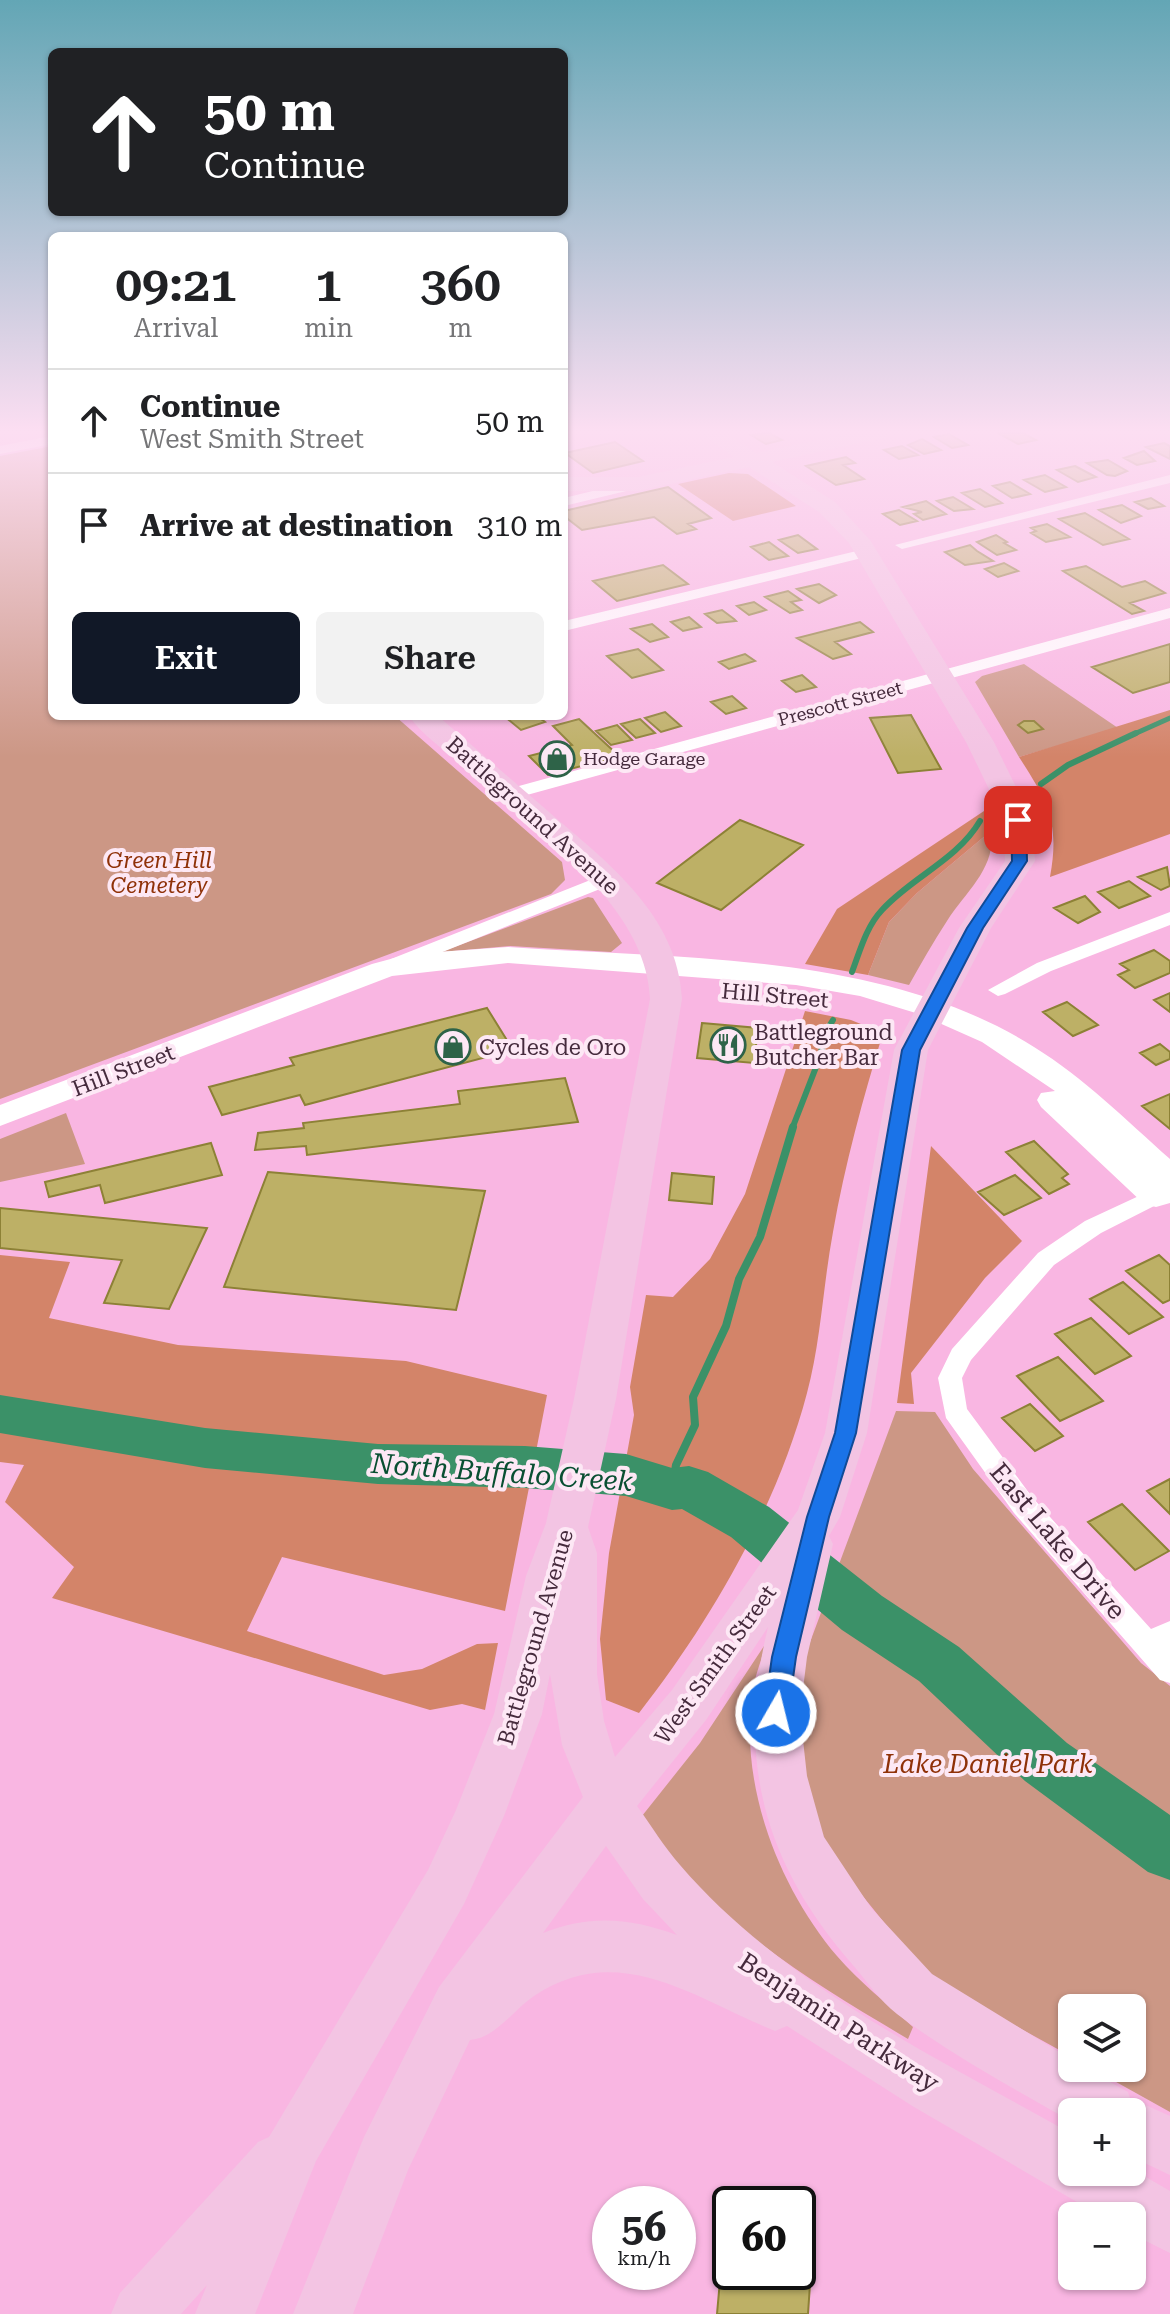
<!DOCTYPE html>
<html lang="en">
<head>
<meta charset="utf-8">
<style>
  :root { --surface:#fff; --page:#f2f2f2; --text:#202124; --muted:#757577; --line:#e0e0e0; --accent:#111827 }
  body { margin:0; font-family:"Roboto Serif",serif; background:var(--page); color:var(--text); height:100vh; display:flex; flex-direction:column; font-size:30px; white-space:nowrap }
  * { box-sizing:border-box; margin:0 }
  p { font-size:26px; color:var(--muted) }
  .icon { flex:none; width:44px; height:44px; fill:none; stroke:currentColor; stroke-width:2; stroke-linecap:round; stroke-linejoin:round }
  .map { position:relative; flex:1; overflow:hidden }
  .side { position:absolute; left:48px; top:232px; width:520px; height:488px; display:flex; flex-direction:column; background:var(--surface); border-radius:12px; box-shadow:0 2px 6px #0004 }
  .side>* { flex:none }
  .banner { position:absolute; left:48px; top:48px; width:520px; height:168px; border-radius:12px; box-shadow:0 2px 6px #0004; background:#202124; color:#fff; overflow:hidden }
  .fabs { position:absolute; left:1058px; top:1994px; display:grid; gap:16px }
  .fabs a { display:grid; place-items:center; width:88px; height:88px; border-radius:12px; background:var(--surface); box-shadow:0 2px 6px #0004; font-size:40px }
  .speed { position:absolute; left:592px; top:2186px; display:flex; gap:16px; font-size:40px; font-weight:700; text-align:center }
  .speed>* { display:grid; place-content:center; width:104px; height:104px; border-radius:50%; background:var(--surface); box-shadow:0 2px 6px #0004; line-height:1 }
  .speed small { font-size:20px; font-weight:400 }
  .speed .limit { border:4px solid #111; border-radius:12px; background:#fff; color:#111 }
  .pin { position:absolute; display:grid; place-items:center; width:68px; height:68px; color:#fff; margin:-34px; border-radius:16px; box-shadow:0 4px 12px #0006 }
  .me { position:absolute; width:88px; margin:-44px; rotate:8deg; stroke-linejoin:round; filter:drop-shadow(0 0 6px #0008) }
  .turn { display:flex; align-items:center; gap:28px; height:168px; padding:0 24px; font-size:36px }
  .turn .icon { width:104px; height:104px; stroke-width:2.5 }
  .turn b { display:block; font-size:56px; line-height:68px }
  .eta { display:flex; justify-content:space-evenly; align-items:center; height:136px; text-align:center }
  .eta b { font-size:48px; font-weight:600; line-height:56px }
  .primary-button { display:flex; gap:16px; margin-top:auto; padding:16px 24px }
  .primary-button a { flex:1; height:92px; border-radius:12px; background:var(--accent); color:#fff; font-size:32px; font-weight:600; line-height:92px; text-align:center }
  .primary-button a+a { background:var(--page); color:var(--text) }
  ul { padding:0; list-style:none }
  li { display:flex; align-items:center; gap:24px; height:104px; padding:0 24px; border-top:2px solid var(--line) }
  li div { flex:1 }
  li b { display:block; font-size:30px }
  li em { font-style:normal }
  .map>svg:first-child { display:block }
  .green { fill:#cc9785 }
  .forest { fill:#d38469 }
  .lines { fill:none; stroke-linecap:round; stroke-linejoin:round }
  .stream-far2 { stroke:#3b9168; stroke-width:5 }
  .stream-far1 { stroke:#3b9168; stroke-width:6 }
  .stream { stroke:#3b9168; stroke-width:8 }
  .river { fill:#3b9168; fill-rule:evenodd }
  .building { fill:#bdb066; stroke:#8d8136; stroke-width:2 }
  .street { fill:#fff; fill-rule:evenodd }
  .secondary { fill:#fff; fill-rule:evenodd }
  .primary { fill:#f3c4e3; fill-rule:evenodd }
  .route { fill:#1a73e8; stroke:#114b97; stroke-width:2 }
  .labels { text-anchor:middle; stroke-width:8; stroke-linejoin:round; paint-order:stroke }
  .far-street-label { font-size:18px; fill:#462b3d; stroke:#fde8f5 }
  .far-poi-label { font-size:18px; fill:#462b3d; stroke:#fde8f5; text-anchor:start }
  .street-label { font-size:22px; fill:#462b3d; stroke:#fde8f5 }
  .park-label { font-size:22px; font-style:italic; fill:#8f3108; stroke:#fde8f5 }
  .poi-label { font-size:22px; fill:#462b3d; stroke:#fde8f5; text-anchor:start }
  .near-street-label { font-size:26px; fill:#462b3d; stroke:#fde8f5 }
  .near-park-label { font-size:26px; font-style:italic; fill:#8f3108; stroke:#fde8f5 }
  .near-water-label { font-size:28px; font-style:italic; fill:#094f32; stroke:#fde8f5 }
</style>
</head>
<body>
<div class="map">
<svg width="1170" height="2314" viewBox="0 0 1170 2314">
  <rect width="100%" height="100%" fill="#f9b6e2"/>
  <path class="green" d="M52,446v270h343l167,146 3,18 -14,14 -551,205v-643z
    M1024,664l94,64 -99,29 -44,-75 7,-6z
    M992,830c3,40 -25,60 -45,91 -14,21 -26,43 -38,64l-41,-10 21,-53 28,-29z
    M588,897l5,1 29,45 -11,9 -101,-6 -69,6z
    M66,1113l19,51 -85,18v-43z
    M896,1411l39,1 38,57 168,194 29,23v426l-79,-44h41v-60h-60v49l-143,-79 -110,-136 -29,-146z
    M766,1643c-4,16 -11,32 -13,47 -15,93 25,196 84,266 22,26 51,48 76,71l-5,12c-108,-64 -196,-116 -266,-223l58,-73z"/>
  <path class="forest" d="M729,473l19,1 48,32 -63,15 -55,-37z
    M1170,710v124l-120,43c10,-54 -2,-75 -31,-120z
    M987,809l5,21 -75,63 -28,29 -21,53 -63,-11 32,-55z
    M805,1011l46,9 32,13c-20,65 -38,131 -50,199 -10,53 -12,109 -26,161 -30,114 -96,228 -168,320l-33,-13 -6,-61 9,-86 25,-138 -4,-28 16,-92 27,2 37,-38 35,-65z
    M931,1146l91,95 -37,37 -74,95 3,31 -17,-1z
    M0,1255l70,7 -21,56 129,27 228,16 141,34 -42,216 -223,-54 -35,74 137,44 38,-6 55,-25 21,-1 -13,67 -23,-6 -32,6 -378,-112 22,-31 -69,-65 19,-37 -24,-3z"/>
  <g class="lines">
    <path class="stream-far2" d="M1132,735l38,-17"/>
    <path class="stream-far1" d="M1041,784l27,-19 68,-32
      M852,972c8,-21 14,-45 30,-62 30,-33 75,-50 98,-89
      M792,1129l28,-72 5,-24 8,-13"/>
    <path class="stream" d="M672,1489l4,-24 19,-40 -2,-28 33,-71 13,-47 21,-42 33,-110"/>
    <path class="river" d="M0,1395l205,33 173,16 147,2 101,8 46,14 17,-2 19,6 61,35 113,89 77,51 108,96 103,72v65l-22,-8 -123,-91 -106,-100 -77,-51 -111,-93 -49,-28 -10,1 -46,-14 -101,-8 -147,-4 -173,-16 -205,-35z"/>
  </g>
  <path class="building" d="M769,433l13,7 -16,4 -15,-9z
    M998,433h25l13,7 -18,4z
    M949,434l19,11 -16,3 -18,-11z
    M922,439l19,11 -17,4 -16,-9z
    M615,442l28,19 -50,12 -28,-20z
    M1164,443l6,3v13l-24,-12z
    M902,446l16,9 -19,4 -15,-9z
    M1144,451l11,10 -18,4 -13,-7z
    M846,457l9,6 -12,2 21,14 -28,6 -30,-19z
    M1108,460l19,11 -12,5 -8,-1 -20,-12z
    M1075,466l21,11 -18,5 -21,-12z
    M1045,475l21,12 -21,5 -21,-12z
    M1010,482l20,12 -18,4 -19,-12z
    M668,487l43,31 -23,6 8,5 -19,5 -23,-17 -72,13 -18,-14v-5z
    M980,489l22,14 -17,4 -23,-14z
    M953,497l20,12 -19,2 -17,-10z
    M1151,498l13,8 -16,3 -13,-7z
    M926,501l20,13 -23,6 -9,-6 8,-2 -19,-5z
    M1122,505l19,11 -20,7 -22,-13z
    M899,510l18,11 -17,4 -17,-11z
    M1085,513l44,26 -26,6 -44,-26z
    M1047,524l23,13 -24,5 -15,-9 5,-2 -5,-3z
    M798,535l19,14 -19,4 -19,-13z
    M996,535l11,7 -3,1 12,7 -19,5 -20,-13z
    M769,542l19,14 -19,4 -18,-13z
    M970,545l7,6 16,10 -28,4 -20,-13z
    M1004,563l14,8 -20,6 -13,-8z
    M663,565l25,19 -71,17 -24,-20z
    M1086,566l36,21 23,-6 20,12 -35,10 14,8 -12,3 -69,-43z
    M819,584l17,11 -17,8 -22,-14z
    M788,591l13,9 -10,2 11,8 -12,3 -25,-16z
    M754,602l12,8 -17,5 -12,-9z
    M722,610l12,9 2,2 -19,2 -12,-9z
    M689,617l12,10 -18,4 -12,-9z
    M860,622l13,10 -38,10 16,12 -18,5 -36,-21z
    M652,624l16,13 -18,5 -19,-13z
    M1170,644v38l-37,11 -41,-26z
    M638,649l25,21 -31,8 -25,-22z
    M745,654l10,7 -26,8 -10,-7z
    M802,675l14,12 -20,5 -14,-11z
    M732,696l14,12 -20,6 -15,-12z
    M665,712l16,14 -20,6 -16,-14z
    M911,715l30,54 -43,4 -28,-55z
    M504,716h33l8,6 -24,8z
    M579,719l40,37 -71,19 -19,-19 43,-11 -19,-19z
    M640,719l15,14 -19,5 -15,-14z
    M1024,721h10l9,8 -15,4 -10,-8z
    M617,725l15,15 -21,5 -15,-14z
    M740,820l63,25 -82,65 -64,-27z
    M1167,867l3,19 -9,4 -23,-13z
    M1129,881l21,15 -31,12 -21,-16z
    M1085,896l15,16 -22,11 -24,-15z
    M1154,950l16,11v12l-35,15 -17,-13 11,-5 -9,-6z
    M1170,993v19l-16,-12z
    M1067,1002l31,23 -25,11 -30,-24z
    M487,1008l26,42 -208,55 -5,-10 -78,20 -13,-28 85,-22 -4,-7z
    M702,1023l56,5 -4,35 -57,-5z
    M1160,1044l10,8v7l-14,6 -16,-12z
    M565,1078l13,44 -271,33 -1,-9 -51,4 3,-17 46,-5 -1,-5 157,-19 -2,-13z
    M1170,1094v35l-28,-23z
    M1034,1141l34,33 -6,4 7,6 -20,10 -43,-42z
    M211,1143l11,32 -117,28 -5,-18 -51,12 -4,-15z
    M268,1172l217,19 -29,119 -232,-23z
    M672,1173l42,4 -2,27 -43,-4z
    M1015,1175l26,23 -37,17 -26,-23z
    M0,1208l207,20 -38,81 -65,-6 18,-43 -122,-12z
    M1159,1255l11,10v35l-7,3 -37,-32z
    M1123,1282l40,35 -34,17 -39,-35z
    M1091,1318l40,38 -36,18 -40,-40z
    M1058,1357l45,44 -43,20 -43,-45z
    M1030,1404l33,32 -28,15 -33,-33z
    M1170,1479v35l-23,-23z
    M1122,1504l47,47 -34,19 -47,-48z
    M725,2224h5v48h68v-35l15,2 -5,75h-91z"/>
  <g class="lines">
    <path class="street" d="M52,436v8l-52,10v-8z
      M1170,475v8l-268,66 -7,-4z
      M638,480l7,4 -2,3 -79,19v-8z
      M865,549l7,4 -2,3 -306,75v-10z
      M1170,608v10l-654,180h-12l-3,-4 3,-4z
      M608,873l9,6 -2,4 -210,84h-14l-3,-4 3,-4z
      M1170,912v13l-119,46 -46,23 -7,2 -10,-6 49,-27z
      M1156,1188l8,3 3,5 -3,5 -63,32 -47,32 -83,95 -9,18 5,31 65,88 119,132 19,-8v62l-10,-3 -146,-167 -68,-95 -8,-40 14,-29 86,-96 47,-32z"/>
    <path class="secondary" d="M508,947c172,12 376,5 526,100 50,31 92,73 136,112v44l-14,4 -12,-3 -103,-97 -4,-7 4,-7 14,-2 -73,-49 -63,-28 -59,-18 -64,-11 -288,-22 -116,13 -392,150v-21l372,-141 37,-10z"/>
    <path class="primary" d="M701,433h24l31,20 96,-20h38l-3,4 -115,25 63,40 35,38 124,202 38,78 3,41 -44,67 -63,122 -61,383 -27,84 -11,19 4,8 -26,113 -7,56 7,63 17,61 47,71 61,66 140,86v8h13l43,24 2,6 40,18v59l-38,-18v-45h-60v10c-59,-34 -121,-67 -175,-108 -17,-13 -31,-34 -45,-50 -89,-102 -116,-206 -84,-337l-62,93 -69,86c14,19 27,41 43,59 103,120 257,193 392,269v38h60v-3l38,22v62l-38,-19v-18h-31l-187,-109 -127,-81 -12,5c-81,-33 -156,-92 -241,-35 -21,14 -38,42 -64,44l-62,130 -55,144h-60l71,-177 75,-150 144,-190 -21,-52 -12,-71 -8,40 -38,102 -40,88 -148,257 -61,153h-60l12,-29 -26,29h-70l9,-21 138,-151 11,-5 159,-267 28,-60 38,-96 32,-138 20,-53 28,-124 76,-400c-3,-97 -124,-176 -192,-237 -16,-14 -37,-28 -49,-46h29c37,32 74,64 111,96 58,50 129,103 133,187l-66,400 -28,128 9,26v121l7,47 11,36 57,-67 126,-180 27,-77 69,-383 65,-122 46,-67 -1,-41 -38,-78 -117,-199 -30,-31 -70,-45 -111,24h-74v-14h74l96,-20zM606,1846l37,53 34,36c-46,-17 -87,-21 -134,-2z"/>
  </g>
  <linearGradient id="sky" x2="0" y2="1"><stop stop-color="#63a6b5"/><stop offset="0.57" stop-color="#fcdef2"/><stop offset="1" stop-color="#fcdef2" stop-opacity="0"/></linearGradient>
  <rect width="1170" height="757" fill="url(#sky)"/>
  <path class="route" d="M1018,816l8,4 1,41 -44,67 -63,122 -64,383 -27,84 -33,140 -8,56 -3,7 -9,3 -8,-3 -4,-7 8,-56 35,-140 28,-84 67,-383 65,-122 45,-67 -1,-41z"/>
  <defs>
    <symbol id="shop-ring" viewBox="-11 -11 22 22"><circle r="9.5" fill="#fde8f5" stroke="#2e6348" stroke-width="1.5"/><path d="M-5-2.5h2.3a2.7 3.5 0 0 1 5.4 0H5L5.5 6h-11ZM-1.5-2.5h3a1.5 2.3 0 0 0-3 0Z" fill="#2e6348"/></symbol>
    <symbol id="restaurant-ring" viewBox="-11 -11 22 22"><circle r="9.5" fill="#fde8f5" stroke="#2e6348" stroke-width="1.5"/><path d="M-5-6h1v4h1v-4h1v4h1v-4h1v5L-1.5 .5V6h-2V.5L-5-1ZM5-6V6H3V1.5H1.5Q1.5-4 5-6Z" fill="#2e6348"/></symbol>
  </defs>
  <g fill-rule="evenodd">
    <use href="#shop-ring" x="537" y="739" width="40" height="40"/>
    <use href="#restaurant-ring" x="708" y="1025" width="40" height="40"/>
    <use href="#shop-ring" x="433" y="1027" width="40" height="40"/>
  </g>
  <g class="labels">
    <g class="far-street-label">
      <text transform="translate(840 704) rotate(-15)" y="6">Prescott Street</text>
    </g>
    <g class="far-poi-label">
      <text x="583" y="765">Hodge Garage</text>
    </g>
    <g class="street-label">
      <text transform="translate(533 815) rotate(42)" y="8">Battleground Avenue</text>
      <text transform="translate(775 995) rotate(5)" y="8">Hill Street</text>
      <text transform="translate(123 1070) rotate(-21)" y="8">Hill Street</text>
      <text transform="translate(535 1637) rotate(-74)" y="8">Battleground Avenue</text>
      <text transform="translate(715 1664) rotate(-54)" y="8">West Smith Street</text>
    </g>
    <g class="park-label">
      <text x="159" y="868">Green Hill<tspan x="159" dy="25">Cemetery</tspan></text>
    </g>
    <g class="poi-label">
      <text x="754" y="1040">Battleground<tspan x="754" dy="25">Butcher Bar</tspan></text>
      <text x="479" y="1055">Cycles de Oro</text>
    </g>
    <g class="near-street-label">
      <text transform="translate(1058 1541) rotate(50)" y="9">East Lake Drive</text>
      <text transform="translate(839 2022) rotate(33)" y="9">Benjamin Parkway</text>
    </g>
    <g class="near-park-label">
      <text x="988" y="1773">Lake Daniel Park</text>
    </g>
    <g class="near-water-label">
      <text transform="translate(502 1472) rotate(4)" y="10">North Buffalo Creek</text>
    </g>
  </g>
</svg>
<div class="fabs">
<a><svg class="icon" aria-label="layers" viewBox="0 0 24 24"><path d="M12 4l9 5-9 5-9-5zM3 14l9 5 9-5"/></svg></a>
<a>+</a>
<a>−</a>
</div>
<div class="speed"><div>56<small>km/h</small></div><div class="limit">60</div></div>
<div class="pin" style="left:1018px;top:820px;background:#d93025"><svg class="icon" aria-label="arrive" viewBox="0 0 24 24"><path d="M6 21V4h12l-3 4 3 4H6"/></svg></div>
<svg class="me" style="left:776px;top:1713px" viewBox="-20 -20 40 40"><circle r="17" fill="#1a73e8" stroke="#fff" stroke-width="3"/><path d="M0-11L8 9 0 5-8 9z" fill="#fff"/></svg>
<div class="banner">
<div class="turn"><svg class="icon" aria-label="ahead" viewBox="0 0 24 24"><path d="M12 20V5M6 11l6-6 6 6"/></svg><div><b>50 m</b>Continue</div></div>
</div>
<section class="side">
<div class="eta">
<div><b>09:21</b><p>Arrival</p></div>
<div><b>1</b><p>min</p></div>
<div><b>360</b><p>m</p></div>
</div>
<ul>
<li><svg class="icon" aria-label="ahead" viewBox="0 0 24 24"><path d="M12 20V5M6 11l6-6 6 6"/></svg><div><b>Continue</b><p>West Smith Street</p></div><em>50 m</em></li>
<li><svg class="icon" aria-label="arrive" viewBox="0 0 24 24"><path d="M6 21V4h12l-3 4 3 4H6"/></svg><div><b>Arrive at destination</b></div><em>310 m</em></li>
</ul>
<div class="primary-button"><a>Exit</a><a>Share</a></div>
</section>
</div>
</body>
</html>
